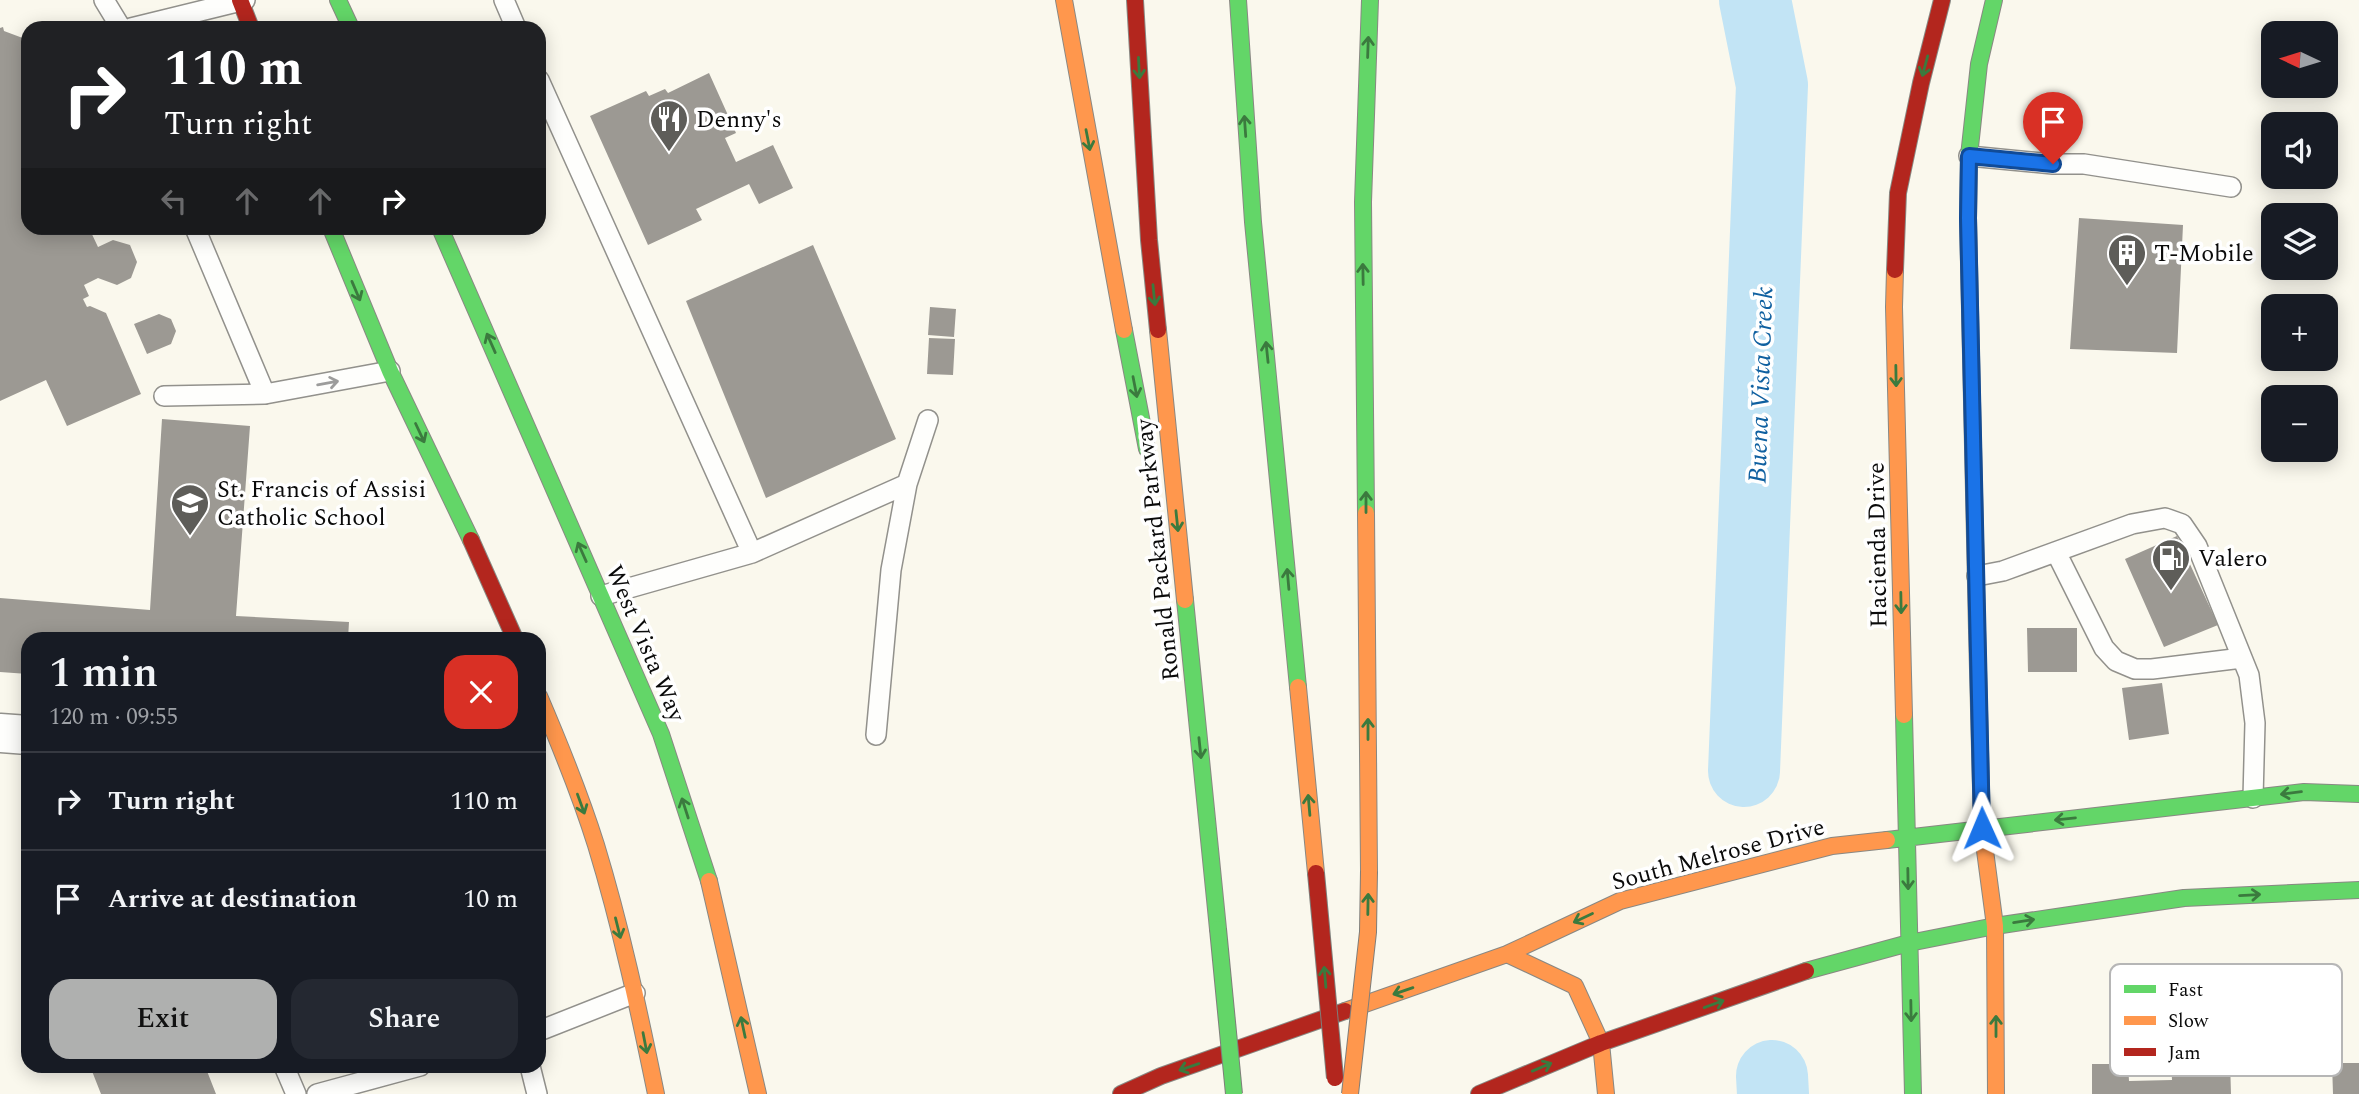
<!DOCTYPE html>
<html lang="en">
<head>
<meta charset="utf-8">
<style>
  :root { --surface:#171b24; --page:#242831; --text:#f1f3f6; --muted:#9ea1a6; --line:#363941; --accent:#afb0af }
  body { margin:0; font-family:Spectral,serif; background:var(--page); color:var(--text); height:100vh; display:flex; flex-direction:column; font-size:26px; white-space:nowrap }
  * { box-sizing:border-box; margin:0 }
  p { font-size:23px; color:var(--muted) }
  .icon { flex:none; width:38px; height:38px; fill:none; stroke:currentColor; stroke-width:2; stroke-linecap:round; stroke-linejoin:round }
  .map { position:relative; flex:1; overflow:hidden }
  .drawer { position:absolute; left:21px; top:632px; width:525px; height:441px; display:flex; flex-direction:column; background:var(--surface); border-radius:21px; box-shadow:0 4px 18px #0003 }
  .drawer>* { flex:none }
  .top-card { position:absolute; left:21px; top:21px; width:525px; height:214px; border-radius:21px; box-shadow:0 4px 18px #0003; background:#202124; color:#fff; overflow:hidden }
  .needle { width:46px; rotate:274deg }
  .fabs { position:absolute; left:2261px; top:21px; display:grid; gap:14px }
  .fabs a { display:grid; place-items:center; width:77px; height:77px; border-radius:14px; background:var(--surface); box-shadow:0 4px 18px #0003; font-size:35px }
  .pin { position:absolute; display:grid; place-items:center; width:60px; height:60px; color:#fff; margin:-72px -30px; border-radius:50% 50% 50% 0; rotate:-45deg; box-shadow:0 0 7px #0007 }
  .pin .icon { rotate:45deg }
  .me { position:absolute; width:77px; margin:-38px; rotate:359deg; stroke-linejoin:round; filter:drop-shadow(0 0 5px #0008) }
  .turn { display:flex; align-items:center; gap:24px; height:147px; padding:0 28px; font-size:32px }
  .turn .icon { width:91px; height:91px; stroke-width:2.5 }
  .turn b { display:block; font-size:49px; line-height:60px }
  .lanes { display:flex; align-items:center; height:66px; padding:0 28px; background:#0003; justify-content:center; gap:35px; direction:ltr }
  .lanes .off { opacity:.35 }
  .round { display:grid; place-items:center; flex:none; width:74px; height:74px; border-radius:21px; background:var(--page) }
  .summary { display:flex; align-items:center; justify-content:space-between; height:119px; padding:0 28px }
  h1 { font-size:42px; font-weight:600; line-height:52px }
  .button { display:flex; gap:14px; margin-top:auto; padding:14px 28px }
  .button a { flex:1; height:80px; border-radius:21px; background:var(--accent); color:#111; font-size:28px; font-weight:600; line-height:80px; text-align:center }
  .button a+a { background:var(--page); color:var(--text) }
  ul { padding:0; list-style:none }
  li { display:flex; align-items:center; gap:21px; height:98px; padding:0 28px; border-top:2px solid var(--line) }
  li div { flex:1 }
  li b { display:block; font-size:26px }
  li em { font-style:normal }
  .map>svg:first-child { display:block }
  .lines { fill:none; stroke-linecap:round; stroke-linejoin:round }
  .river { stroke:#c2e4f5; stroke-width:72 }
  .building { fill:#9c9993 }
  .lane-casing { stroke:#92918c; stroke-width:22 }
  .street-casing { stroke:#92918c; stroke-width:41 }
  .fast-casing { stroke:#898883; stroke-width:18 }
  .slow-casing { stroke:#898883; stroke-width:18 }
  .jam-casing { stroke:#898883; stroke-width:18 }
  .lane { stroke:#fefefc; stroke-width:19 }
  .street { stroke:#fefefc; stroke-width:38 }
  .fast { stroke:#63d668; stroke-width:16 }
  .slow { stroke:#ff974d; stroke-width:16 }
  .jam { stroke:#b3261e; stroke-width:16 }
  .fast-bridge-casing { stroke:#7f7e7a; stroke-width:18; stroke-linecap:butt }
  .slow-bridge-casing { stroke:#7f7e7a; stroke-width:18; stroke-linecap:butt }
  .jam-bridge-casing { stroke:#7f7e7a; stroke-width:18; stroke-linecap:butt }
  .fast-bridge { stroke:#63d668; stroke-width:16 }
  .slow-bridge { stroke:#ff974d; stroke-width:16 }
  .jam-bridge { stroke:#b3261e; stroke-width:16 }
  .oneway { stroke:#3b7a3e }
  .oneway2 { stroke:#9c9c9b }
  .route-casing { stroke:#114b97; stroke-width:18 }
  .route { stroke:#1a73e8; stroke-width:12 }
  .labels { text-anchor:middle; stroke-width:7; stroke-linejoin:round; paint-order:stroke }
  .poi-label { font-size:24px; fill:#0a0a0a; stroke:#fff; text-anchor:start }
  .street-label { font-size:24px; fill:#0a0a0a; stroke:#fff }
  .water-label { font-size:26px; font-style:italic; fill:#0f60a0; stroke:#fff }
  .key { fill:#fff; stroke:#b6b6b6; stroke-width:2 }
  .key-label { font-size:19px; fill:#0a0a0a }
</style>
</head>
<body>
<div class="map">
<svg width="2359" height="1094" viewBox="0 0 2359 1094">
  <rect width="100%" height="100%" fill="#faf8ed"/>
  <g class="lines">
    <path class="river" d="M1744,771l28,-686 -17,-85
      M1772,1076l1,18"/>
  </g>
  <path class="building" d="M3,27l1,4 24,9v188h61l9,19 15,-7 17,5 7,17 -6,16 -14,7 -19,-7 -14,7 5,11 -6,3 4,8 3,-1 16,7 35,81 -74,32 -21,-46 -46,21v-373z
    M709,73l27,60 -11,5 11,24 37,-17 20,43 -34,16 -10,-20 -53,25 6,11 -54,25 -58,-129 56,-25 3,5 16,-7 3,4z
    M2079,218l104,7 -6,128 -107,-4z
    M813,245l83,194 -130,59 -80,-197z
    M930,307l26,2 -2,28 -26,-2z
    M159,314l12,5 5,12 -5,13 -24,10 -13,-30z
    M929,338l26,1 -2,36 -26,-1z
    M162,419l88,7 -14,190 113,6 -1,17h-320v35l-28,-2v-74l150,12z
    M2177,536l41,89 -54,22 -39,-88z
    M2027,628h50v44h-49z
    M2162,683l7,51 -40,6 -7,-52z
    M2230,1060l1,34h-139v-30h36l1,17 43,-1 -1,-19z
    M2332,1063h27v31h-26z
    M90,1066h115l11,28h-115z"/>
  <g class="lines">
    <defs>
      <path id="lane" d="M104,0l17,28
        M504,0l12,28
        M131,28l114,-28
        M539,80l213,473
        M1969,156l84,8h31l147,23
        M195,228l70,166
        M164,396l101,-2 125,-23
        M2056,552l48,96 12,13 19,8h17l90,-11
        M1977,576l26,-5 129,-47 33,-6 17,6 15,22 52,129 6,48 -2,75
        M601,596l151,-43 155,-69
        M876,735l15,-165 16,-86 21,-64
        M539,1031l96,-38
        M284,1066l12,28
        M530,1066l7,28
        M317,1094l103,-28"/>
      <path id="street" d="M0,733l28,2"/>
      <path id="fast" d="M338,0l13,28
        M1238,0l15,222 45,465
        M331,228l59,143 81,169
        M440,228l221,506 48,147
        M1124,330l23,119
        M1366,513l-3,-311 7,-202
        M1185,600l33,329
        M1977,630l-9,-412 1,-62 10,-92 15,-64
        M1904,715l9,379
        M1887,840l417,-48 55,2
        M1806,971l103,-28 86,-17 189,-28 175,-8"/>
      <path id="slow" d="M1064,0l60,330
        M1895,270l-1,37 10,408
        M1158,330l27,270
        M1366,513l3,358
        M1977,630l5,198 13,98 1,168
        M1298,687l18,186
        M539,696c21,49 41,98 57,149 25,82 43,166 60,249
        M709,881l49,213
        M1507,954l68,32 26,57 5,51
        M1345,1011l162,-57 113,-53 212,-55 55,-6"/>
      <path id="jam" d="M240,0l11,28
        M1135,0l14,240 9,90
        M1895,270l3,-77 23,-110 21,-83
        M471,540l44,99
        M1121,1094l40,-18 184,-65
        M1479,1094l122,-51 205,-72"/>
    </defs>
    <use href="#lane" class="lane-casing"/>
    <use href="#street" class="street-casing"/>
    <use href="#fast" class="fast-casing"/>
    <use href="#slow" class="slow-casing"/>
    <use href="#jam" class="jam-casing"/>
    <use href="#lane" class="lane"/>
    <use href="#street" class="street"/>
    <use href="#fast" class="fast"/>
    <use href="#slow" class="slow"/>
    <use href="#jam" class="jam"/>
    <defs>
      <path id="fast-bridge" d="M1218,929l16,165"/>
      <path id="slow-bridge" d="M1350,1094l18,-162 1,-61"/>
      <path id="jam-bridge" d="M1316,873l19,205"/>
    </defs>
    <use href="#fast-bridge" class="fast-bridge-casing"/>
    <use href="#slow-bridge" class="slow-bridge-casing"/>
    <use href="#jam-bridge" class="jam-bridge-casing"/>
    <use href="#fast-bridge" class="fast-bridge"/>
    <use href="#slow-bridge" class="slow-bridge"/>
    <use href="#jam-bridge" class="jam-bridge"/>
  </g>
  <defs><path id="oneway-shaft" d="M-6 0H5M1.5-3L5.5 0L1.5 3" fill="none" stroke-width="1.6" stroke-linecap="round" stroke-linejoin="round" transform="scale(1.75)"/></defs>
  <g class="oneway">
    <use href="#oneway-shaft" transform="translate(1368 47) rotate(-88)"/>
    <use href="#oneway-shaft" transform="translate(1925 66) rotate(105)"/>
    <use href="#oneway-shaft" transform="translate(1139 68) rotate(87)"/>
    <use href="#oneway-shaft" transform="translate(1245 126) rotate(-94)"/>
    <use href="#oneway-shaft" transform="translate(1088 140) rotate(79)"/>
    <use href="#oneway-shaft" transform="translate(1363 274) rotate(-91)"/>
    <use href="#oneway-shaft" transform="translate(356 291) rotate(67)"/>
    <use href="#oneway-shaft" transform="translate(1154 295) rotate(84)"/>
    <use href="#oneway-shaft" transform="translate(491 343) rotate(-114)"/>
    <use href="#oneway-shaft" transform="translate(1267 352) rotate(-96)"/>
    <use href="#oneway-shaft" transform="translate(1896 376) rotate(89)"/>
    <use href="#oneway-shaft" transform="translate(1135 387) rotate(79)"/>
    <use href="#oneway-shaft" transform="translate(420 433) rotate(65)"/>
    <use href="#oneway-shaft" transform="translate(1366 502) rotate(-90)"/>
    <use href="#oneway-shaft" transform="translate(1177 521) rotate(84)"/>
    <use href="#oneway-shaft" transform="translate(582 552) rotate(-114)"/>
    <use href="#oneway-shaft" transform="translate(1288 579) rotate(-95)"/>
    <use href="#oneway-shaft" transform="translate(1901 603) rotate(89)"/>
    <use href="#oneway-shaft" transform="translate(1368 729) rotate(-90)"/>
    <use href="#oneway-shaft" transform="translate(1200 748) rotate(84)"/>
    <use href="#oneway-shaft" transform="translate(2291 793) rotate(173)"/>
    <use href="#oneway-shaft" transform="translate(581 804) rotate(70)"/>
    <use href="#oneway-shaft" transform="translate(1309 805) rotate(-95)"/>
    <use href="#oneway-shaft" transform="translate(685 808) rotate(-108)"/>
    <use href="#oneway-shaft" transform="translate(2065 819) rotate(174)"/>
    <use href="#oneway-shaft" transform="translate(1908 879) rotate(89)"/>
    <use href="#oneway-shaft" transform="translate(2250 895) rotate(-3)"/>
    <use href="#oneway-shaft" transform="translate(1368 904) rotate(-89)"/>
    <use href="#oneway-shaft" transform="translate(1583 918) rotate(155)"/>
    <use href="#oneway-shaft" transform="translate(2024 921) rotate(-9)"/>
    <use href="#oneway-shaft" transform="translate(618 928) rotate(76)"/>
    <use href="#oneway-shaft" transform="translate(1325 977) rotate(-95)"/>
    <use href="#oneway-shaft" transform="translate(1403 991) rotate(161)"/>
    <use href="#oneway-shaft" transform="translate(1714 1004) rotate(-20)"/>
    <use href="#oneway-shaft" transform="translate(1911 1011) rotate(89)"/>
    <use href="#oneway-shaft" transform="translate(1996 1026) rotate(-90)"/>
    <use href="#oneway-shaft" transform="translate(743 1027) rotate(-102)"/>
    <use href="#oneway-shaft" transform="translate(645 1043) rotate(79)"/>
    <use href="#oneway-shaft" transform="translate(1189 1067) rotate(161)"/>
    <use href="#oneway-shaft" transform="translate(1542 1067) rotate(-23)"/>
  </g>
  <use class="oneway2" href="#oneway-shaft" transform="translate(328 383) rotate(-10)"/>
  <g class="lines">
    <defs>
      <path id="route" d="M1982,828l-14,-610 1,-62 84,8"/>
    </defs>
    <use href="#route" class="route-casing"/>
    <use href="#route" class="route"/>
  </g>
  <defs>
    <symbol id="restaurant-pin" viewBox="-11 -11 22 30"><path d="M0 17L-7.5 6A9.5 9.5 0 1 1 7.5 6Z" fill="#5e5d59" stroke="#fff"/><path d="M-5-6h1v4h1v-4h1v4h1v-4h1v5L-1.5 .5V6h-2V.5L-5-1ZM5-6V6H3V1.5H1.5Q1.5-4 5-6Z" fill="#fff"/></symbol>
    <symbol id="building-pin" viewBox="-11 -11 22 30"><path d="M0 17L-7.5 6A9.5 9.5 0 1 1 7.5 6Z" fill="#5e5d59" stroke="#fff"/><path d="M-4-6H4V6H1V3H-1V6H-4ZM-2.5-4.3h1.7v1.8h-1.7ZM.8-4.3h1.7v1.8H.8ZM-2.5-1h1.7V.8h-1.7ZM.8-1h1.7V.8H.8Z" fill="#fff"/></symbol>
    <symbol id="school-pin" viewBox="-11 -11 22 30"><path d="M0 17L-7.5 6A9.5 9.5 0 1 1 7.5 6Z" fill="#5e5d59" stroke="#fff"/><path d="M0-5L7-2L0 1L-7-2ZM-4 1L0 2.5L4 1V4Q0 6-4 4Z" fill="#fff"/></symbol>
    <symbol id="fuel-pin" viewBox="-11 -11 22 30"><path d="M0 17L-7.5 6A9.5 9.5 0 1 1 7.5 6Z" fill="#5e5d59" stroke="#fff"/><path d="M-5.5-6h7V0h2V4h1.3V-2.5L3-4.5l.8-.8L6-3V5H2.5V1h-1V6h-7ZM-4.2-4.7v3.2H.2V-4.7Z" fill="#fff"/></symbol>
  </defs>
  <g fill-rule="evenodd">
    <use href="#restaurant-pin" x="647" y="97" width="44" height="60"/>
    <use href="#building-pin" x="2105" y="231" width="44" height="60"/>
    <use href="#school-pin" x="168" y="481" width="44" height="60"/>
    <use href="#fuel-pin" x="2149" y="536" width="44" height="60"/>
  </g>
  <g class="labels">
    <g class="poi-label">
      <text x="696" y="127">Denny's</text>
      <text x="2154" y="261">T-Mobile</text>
      <text x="217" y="497">St. Francis of Assisi<tspan x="217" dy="28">Catholic School</tspan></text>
      <text x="2198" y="566">Valero</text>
    </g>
    <g class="street-label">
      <text transform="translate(1877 545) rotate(-91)" y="8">Hacienda Drive</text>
      <text transform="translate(1157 550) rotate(-96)" y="8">Ronald Packard Parkway</text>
      <text transform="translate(646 643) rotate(67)" y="8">West Vista Way</text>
      <text transform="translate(1718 854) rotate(-15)" y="8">South Melrose Drive</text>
    </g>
    <g class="water-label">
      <text transform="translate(1760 385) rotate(-88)" y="9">Buena Vista Creek</text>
    </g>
  </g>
  <rect x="2110" y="964" width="232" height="112" rx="10" class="key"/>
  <rect x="2124" y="985" width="32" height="8" fill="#63d668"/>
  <rect x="2124" y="1016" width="32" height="9" fill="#ff974d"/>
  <rect x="2124" y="1048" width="32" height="8" fill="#b3261e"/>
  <g class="key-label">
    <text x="2168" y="996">Fast</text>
    <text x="2168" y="1027">Slow</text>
    <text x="2168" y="1059">Jam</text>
  </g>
</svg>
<div class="fabs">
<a><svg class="needle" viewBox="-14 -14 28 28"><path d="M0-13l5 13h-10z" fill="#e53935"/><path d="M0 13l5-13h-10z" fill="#9ea1a6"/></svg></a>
<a><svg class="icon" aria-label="sound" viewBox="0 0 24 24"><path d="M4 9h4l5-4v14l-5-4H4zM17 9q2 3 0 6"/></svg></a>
<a><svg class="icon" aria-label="layers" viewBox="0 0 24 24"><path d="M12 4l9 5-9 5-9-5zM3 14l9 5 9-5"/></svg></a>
<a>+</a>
<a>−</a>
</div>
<div class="pin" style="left:2053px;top:164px;background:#d93025"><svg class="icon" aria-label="arrive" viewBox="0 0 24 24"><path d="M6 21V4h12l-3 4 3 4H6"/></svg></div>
<svg class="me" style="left:1982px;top:828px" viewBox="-20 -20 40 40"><path d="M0-17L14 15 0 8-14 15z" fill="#1a73e8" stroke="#fff" stroke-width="4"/></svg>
<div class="top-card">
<div class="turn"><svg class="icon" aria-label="right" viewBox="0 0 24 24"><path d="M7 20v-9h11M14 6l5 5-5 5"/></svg><div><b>110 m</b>Turn right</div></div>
<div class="lanes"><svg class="icon off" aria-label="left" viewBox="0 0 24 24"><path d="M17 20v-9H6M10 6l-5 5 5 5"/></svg><svg class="icon off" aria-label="ahead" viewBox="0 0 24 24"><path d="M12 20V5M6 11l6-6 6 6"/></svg><svg class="icon off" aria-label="ahead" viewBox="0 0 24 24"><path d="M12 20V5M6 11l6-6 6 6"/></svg><svg class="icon" aria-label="right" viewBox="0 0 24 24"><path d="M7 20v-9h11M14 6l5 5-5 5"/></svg></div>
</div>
<section class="drawer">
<div class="summary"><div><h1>1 min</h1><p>120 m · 09:55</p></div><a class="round" style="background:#d93025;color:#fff"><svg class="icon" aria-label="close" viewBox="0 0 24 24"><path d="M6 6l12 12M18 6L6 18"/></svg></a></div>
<ul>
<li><svg class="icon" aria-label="right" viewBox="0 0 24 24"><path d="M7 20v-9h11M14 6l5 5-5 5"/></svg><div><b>Turn right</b></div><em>110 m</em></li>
<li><svg class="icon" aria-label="arrive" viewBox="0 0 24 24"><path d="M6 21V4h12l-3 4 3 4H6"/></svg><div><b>Arrive at destination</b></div><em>10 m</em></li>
</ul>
<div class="button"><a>Exit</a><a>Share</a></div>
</section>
</div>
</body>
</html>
